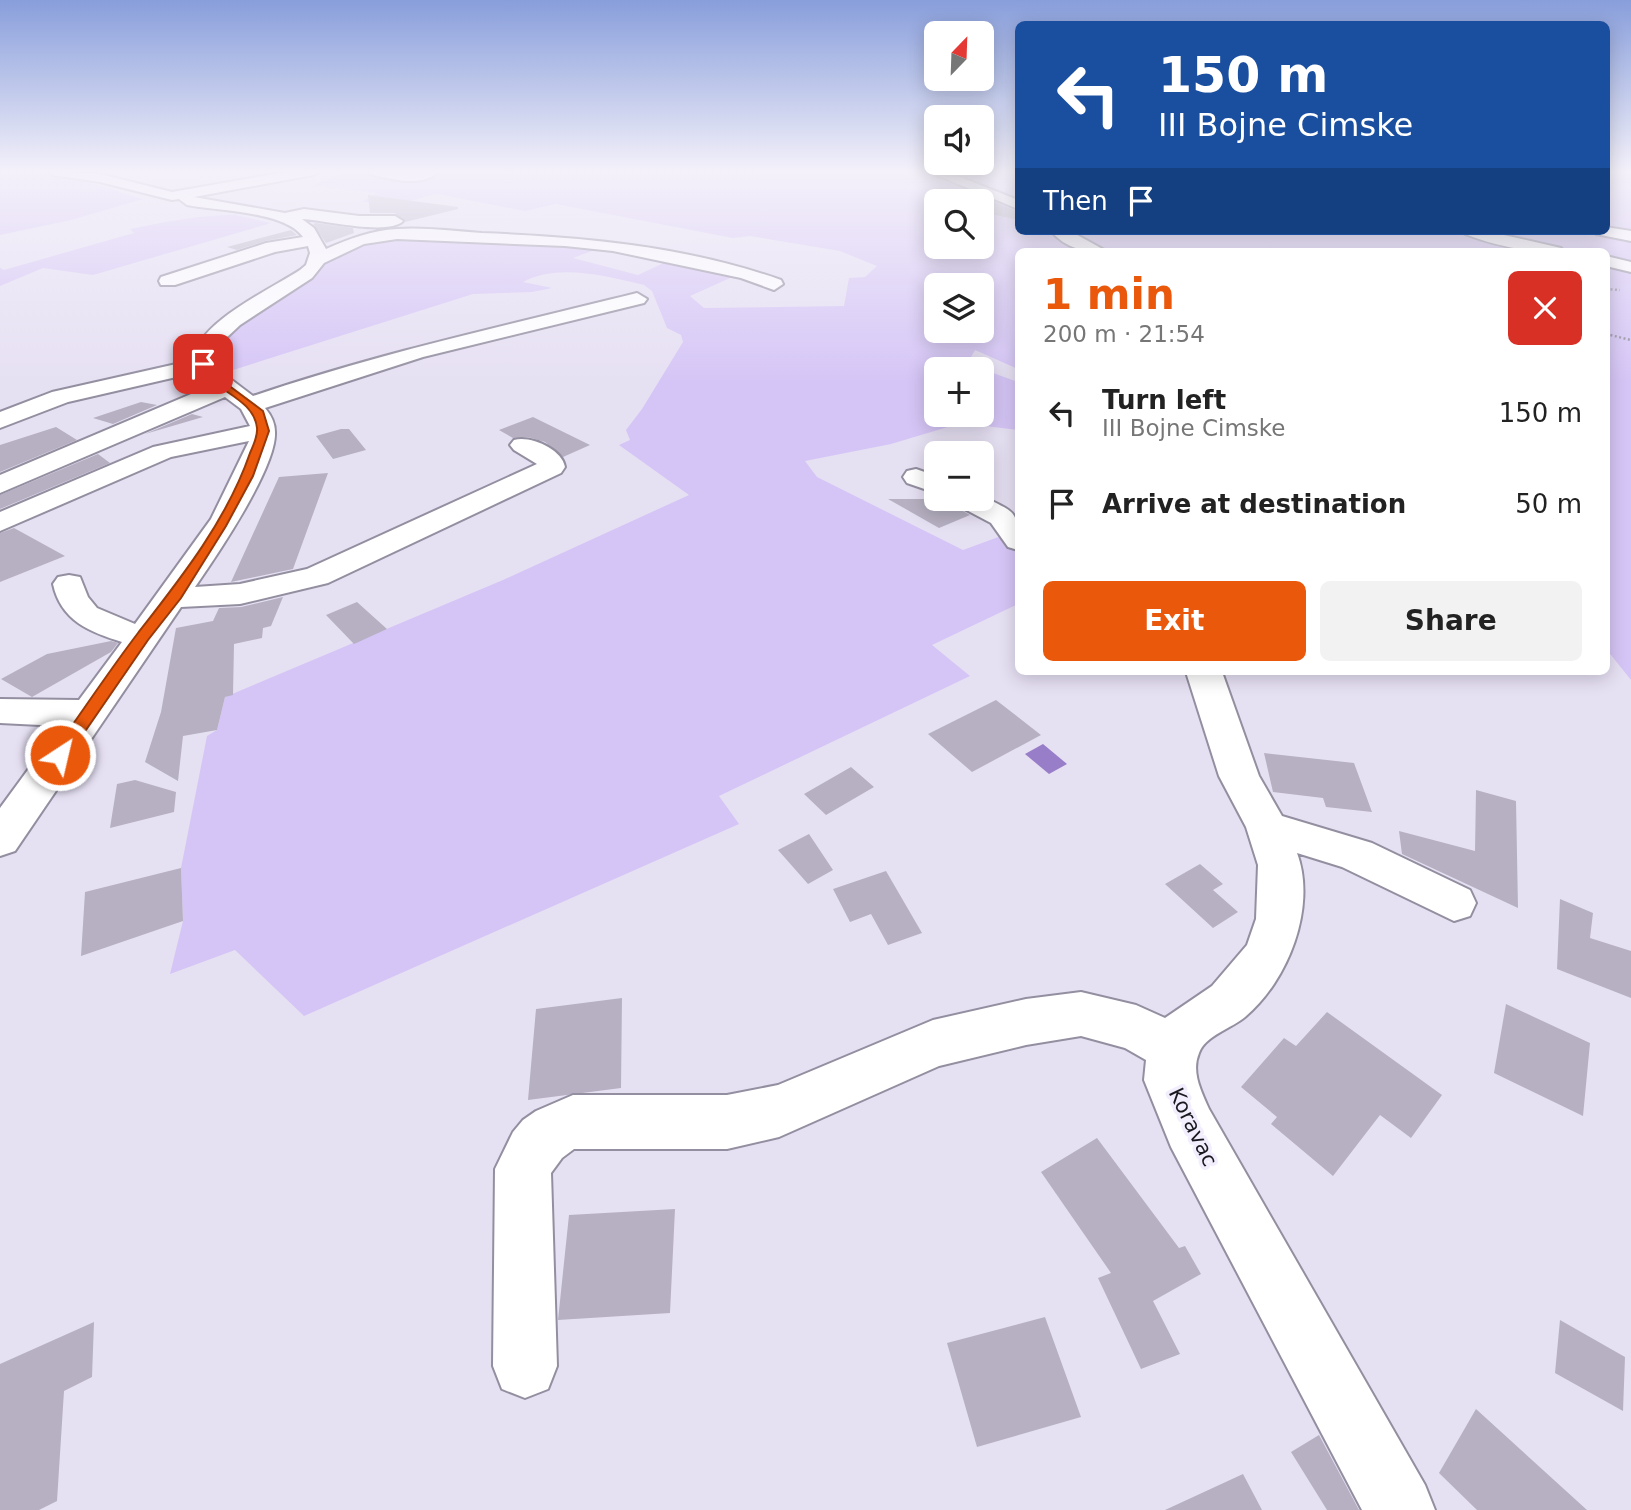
<!DOCTYPE html>
<html lang="en">
<head>
<meta charset="utf-8">
<style>
  :root { --surface:#fff; --page:#f2f2f2; --text:#222; --muted:#767676; --accent:#ea580c }
  body { margin:0; font-family:"DejaVu Sans",sans-serif; background:var(--page); color:var(--text); height:100vh; display:flex; flex-direction:column; font-size:26px; white-space:nowrap }
  * { box-sizing:border-box; margin:0 }
  p { font-size:23px; color:var(--muted) }
  .icon { flex:none; width:38px; height:38px; fill:none; stroke:currentColor; stroke-width:2; stroke-linecap:round; stroke-linejoin:round }
  .map { position:relative; flex:1; overflow:hidden }
  .sheet { position:absolute; left:1015px; top:248px; width:595px; height:427px; display:flex; flex-direction:column; background:var(--surface); border-radius:10px; box-shadow:0 4px 18px #0003 }
  .sheet>* { flex:none }
  .top-card { position:absolute; left:1015px; top:21px; width:595px; height:214px; border-radius:10px; box-shadow:0 4px 18px #0003; background:#1a4fa0; color:#fff; overflow:hidden }
  .needle { width:46px; rotate:23deg }
  .tools { position:absolute; left:924px; top:21px; display:grid; gap:14px }
  .tools a { display:grid; place-items:center; width:70px; height:70px; border-radius:10px; background:var(--surface); box-shadow:0 4px 18px #0003; font-size:35px }
  .pin { position:absolute; display:grid; place-items:center; width:60px; height:60px; color:#fff; margin:-30px; border-radius:14px; box-shadow:0 4px 10px #0006 }
  .me { position:absolute; width:77px; margin:-38px; rotate:35deg; stroke-linejoin:round; filter:drop-shadow(0 0 5px #0008) }
  .turn { display:flex; align-items:center; gap:24px; height:147px; padding:0 28px; font-size:32px }
  .turn .icon { width:91px; height:91px; stroke-width:2.5 }
  .turn b { display:block; font-size:49px; line-height:60px }
  .then { display:flex; align-items:center; height:66px; padding:0 28px; background:#0003; gap:14px; font-size:26px }
  .round { display:grid; place-items:center; flex:none; width:74px; height:74px; border-radius:10px; background:var(--page) }
  .head { display:flex; align-items:center; justify-content:space-between; height:119px; padding:0 28px }
  h1 { font-size:42px; font-weight:800; line-height:52px; color:var(--accent) }
  .action { display:flex; gap:14px; margin-top:auto; padding:14px 28px }
  .action a { flex:1; height:80px; border-radius:10px; background:var(--accent); color:#fff; font-size:28px; font-weight:800; line-height:80px; text-align:center }
  .action a+a { background:var(--page); color:var(--text) }
  ul { padding:0; list-style:none }
  li { display:flex; align-items:center; gap:21px; height:91px; padding:0 28px }
  li div { flex:1 }
  li b { display:block; font-size:26px }
  li em { font-style:normal }
  .map>svg:first-child { display:block }
  .green { fill:#d5c5f6; fill-rule:evenodd }
  .water { fill:#987dc8 }
  .building { fill:#b6b0c2 }
  .lines { fill:none; stroke-linecap:round; stroke-linejoin:round }
  .minor-casing { stroke:#948fa0; stroke-width:4 }
  .path { stroke:#94909e; stroke-width:2.5; stroke-dasharray:2 2.5; stroke-linecap:butt }
  .minor { fill:#fff; fill-rule:evenodd }
  .route { fill:#ea580c; stroke:#983908; stroke-width:2 }
  .labels { text-anchor:middle; stroke-width:7; stroke-linejoin:round; paint-order:stroke }
  .near-street-label { font-size:21px; fill:#1a181f; stroke:#f2eefd }
</style>
</head>
<body>
<div class="map">
<svg width="1631" height="1510" viewBox="0 0 1631 1510">
  <rect width="100%" height="100%" fill="#e6e0f3"/>
  <path class="green" d="M0,171l56,2 87,26 -72,21 -71,15z
    M348,171l42,3 37,-3h591v60h588l1,-60h24v509l-20,-25 -4,-2 -1,-401h-588v117l-43,-19 -5,9 11,10h-45v46h46v-46l36,13v48l-57,-7 -70,21 -86,17 12,16 146,73 49,-18 6,9v63l-86,41 38,31 -251,120 20,28 -435,192 -69,-66 -65,24 13,-53 -2,-53 26,-132 10,-6 8,-33 278,-117 186,-85 -70,-50 11,-5 -4,-10 16,-21 41,-67 -2,-7 -14,-7 -15,-37 -8,-6c-38,-9 -86,-22 -121,-3l29,6 -20,4 -59,2 -259,82 -5,-16 14,-26 85,-54 16,-22 58,-22 86,6 8,-2 132,5 -35,13 65,17 34,-16 67,15 -49,22 14,12 140,-2 5,-28 16,-1 12,-11 -37,-15 -90,-15 -17,2 -177,-34 -31,7 -89,-17 -40,11 -34,-3 14,-9 -63,-8zM936,201h46v46h-46zM936,285h46v46h-46z
    M235,215l36,8 -178,52 -50,-7 -43,18v-18l4,2 130,-37 -4,-4c35,-7 69,-14 105,-14z"/>
  <path class="water" d="M1043,744l24,20 -18,10 -24,-20z"/>
  <path class="building" d="M368,195l90,12v2l-53,13 -10,-9h-25z
    M979,195l39,17v8l-36,-8v-11h-20z
    M316,223l37,5 1,5 -28,10 -13,-19z
    M291,230l6,5 -32,6 -28,9 -10,-3z
    M141,402l16,3 -44,19 -20,-6z
    M192,414l11,3 -58,17z
    M533,417l57,28 -27,12 -18,-15 -17,-5 -15,1 -14,-8z
    M56,427l21,13 -77,32v-27z
    M341,429h8l17,21 -33,9 -17,-23z
    M98,454l12,9 -110,46v-14z
    M328,473l-35,96 -62,13 48,-105z
    M888,499h62l6,8 14,8 -31,13z
    M14,528l51,28 -65,26v-49z
    M283,597l-12,29 -8,2 -1,10 -28,6 -1,51 -8,2 -8,33 -34,6 -5,45 -33,-19 16,-50 15,-84 37,-7 6,-13 22,-1z
    M357,602l30,27 -33,15 -28,-29z
    M111,641l7,2 -7,9 -79,45 -31,-18 46,-25z
    M996,700l45,35 -69,37 -44,-38z
    M1264,753l90,10 18,49 -46,-5 -3,-9 -50,-6z
    M851,767l23,20 -48,28 -22,-21z
    M135,780l41,12 -2,20 -64,16 7,-44z
    M1476,790l40,11 2,107 -116,-54 -3,-23 76,20z
    M809,834l24,36 -25,14 -30,-34z
    M1200,864l23,20 -10,6 25,22 -25,16 -48,-44z
    M181,868l2,53 -102,35 4,-64z
    M886,871l36,62 -34,12 -17,-31 -21,8 -17,-33z
    M1560,899l33,14 -3,25 41,13v47l-74,-29z
    M622,998l-1,90 -93,12 8,-91z
    M1506,1004l84,39 -7,73 -89,-43z
    M1327,1012l115,83 -31,43 -31,-23 -47,61 -62,-52 6,-7 -36,-30 43,-49 12,8z
    M1097,1138l82,110 6,-2 16,28 -48,27 27,53 -39,15 -43,-91 13,-5 -70,-101z
    M675,1209l-5,104 -112,7 11,-105z
    M1045,1317l36,100 -104,30 -30,-104z
    M1560,1320l65,37 -2,54 -68,-38z
    M94,1322l-2,55 -28,14 -7,110 -18,9h-39v-146z
    M1476,1409l111,101h-110l-38,-37z
    M1319,1435l40,75h-32l-36,-58z
    M1243,1474l19,36h-97z"/>
  <g class="lines">
    <defs>
      <path id="minor" d="M46,171l54,3 72,18 119,-21h29l-7,4 -119,22 91,16 19,-4 55,7h36l8,5c-15,15 -79,-1 -101,-2l12,9 12,21c23,-10 46,-19 71,-20 28,-2 57,2 85,4 101,4 203,13 299,47l2,4 -9,6 -33,-12 -128,-27 -48,-5 -168,-7 -33,5 -40,19 -12,15 -72,47 -17,16 -8,12 1,13 4,5 33,25c126,-43 255,-71 384,-103l10,6 -3,4 -221,54 -158,51c6,7 10,15 10,24 2,35 -59,125 -80,155l45,-3 67,-15 230,-105 -23,-14 -4,-5 4,-5c16,-5 48,9 51,27l-4,6 -233,110 -88,21 -59,3 -166,244 -15,5v-48l60,-82 -60,-3v-24l79,1 43,-58c-32,-10 -61,-21 -69,-58l5,-7 11,-2 11,2 8,20 9,11 38,16 76,-105 38,-78 -78,16 -171,74v-19l153,-65 97,-21 -9,-17 -16,-12 -225,96v-18l210,-89 -12,-14 -130,30 -68,26v-16l52,-20 142,-32c0,-36 79,-72 106,-90l6,-5 4,-12 -2,-7 -33,6 -100,33h-14l-2,-4 2,-4 105,-34 37,-6c-18,-26 -86,-26 -116,-32l-8,-6 -7,1 -72,-18 -47,-7z
        M368,171h69l1,1c-16,16 -48,7 -68,2z
        M927,171h18l73,29v9z
        M1606,227l25,4v10l-35,-7 -2,-3h12z
        M1051,231h19l38,21c-23,0 -42,-3 -57,-21z
        M1463,231h23l75,17 3,4c-36,0 -66,-5 -99,-18z
        M1606,256l25,6v10l-25,-6z
        M916,469l20,7v17l-29,-10 -4,-6 4,-6z
        M982,496c35,18 36,13 36,54l-10,-3 -17,-24 -34,-18 -4,-6h29z
        M1186,672h36l37,104 23,40 90,27 98,47 6,13 -6,13 -16,5 -112,-54 -45,-14c20,54 -9,128 -52,164 -13,11 -40,19 -46,36 -8,19 2,38 10,56l216,376 10,25h-73l-191,-363 -27,-67 2,-20 -21,-12 -44,-12 -55,9 -87,21 -160,71 -52,12h-153l-12,9 -11,15 6,193 -9,23 -23,9 -23,-9 -9,-23 2,-197 18,-37 10,-12 13,-9 37,-16h154l51,-10 155,-65 93,-21 55,-7 55,13 29,13 47,-32 35,-41 9,-26 2,-54 -12,-38 -27,-51z"/>
    </defs>
    <use href="#minor" class="minor-casing"/>
    <path class="path" d="M1606,289l14,1
      M1606,334l25,6"/>
    <use href="#minor" class="minor"/>
  </g>
  <linearGradient id="sky" x2="0" y2="1"><stop stop-color="#889edb"/><stop offset="0.45" stop-color="#f4f1fa"/><stop offset="1" stop-color="#f4f1fa" stop-opacity="0"/></linearGradient>
  <rect width="1631" height="382" fill="url(#sky)"/>
  <path class="route" d="M203,361l9,12 51,38 6,20 -16,45 -27,50 -45,72 -33,42 -82,119h-12l-2,-4 2,-4c28,-39 55,-80 84,-118 43,-55 89,-113 112,-180 3,-7 8,-17 7,-25 -3,-31 -46,-37 -59,-64z"/>
  <g class="labels">
    <g class="near-street-label">
      <text transform="translate(1193 1127) rotate(64)" y="7">Koravac</text>
    </g>
  </g>
</svg>
<div class="tools">
<a><svg class="needle" viewBox="-14 -14 28 28"><path d="M0-13l5 13h-10z" fill="#e53935"/><path d="M0 13l5-13h-10z" fill="#767676"/></svg></a>
<a><svg class="icon" aria-label="sound" viewBox="0 0 24 24"><path d="M4 9h4l5-4v14l-5-4H4zM17 9q2 3 0 6"/></svg></a>
<a><svg class="icon" aria-label="search" viewBox="0 0 24 24"><circle cx="10" cy="10" r="6"/><path d="M15 15l6 6"/></svg></a>
<a><svg class="icon" aria-label="layers" viewBox="0 0 24 24"><path d="M12 4l9 5-9 5-9-5zM3 14l9 5 9-5"/></svg></a>
<a>+</a>
<a>−</a>
</div>
<div class="pin" style="left:203px;top:364px;background:#d93025"><svg class="icon" aria-label="arrive" viewBox="0 0 24 24"><path d="M6 21V4h12l-3 4 3 4H6"/></svg></div>
<svg class="me" style="left:60px;top:755px" viewBox="-20 -20 40 40"><circle r="17" fill="#ea580c" stroke="#fff" stroke-width="3"/><path d="M0-11L8 9 0 5-8 9z" fill="#fff"/></svg>
<div class="top-card">
<div class="turn"><svg class="icon" aria-label="left" viewBox="0 0 24 24"><path d="M17 20v-9H6M10 6l-5 5 5 5"/></svg><div><b>150 m</b>III Bojne Cimske</div></div>
<div class="then">Then<svg class="icon" aria-label="arrive" viewBox="0 0 24 24"><path d="M6 21V4h12l-3 4 3 4H6"/></svg></div>
</div>
<section class="sheet">
<div class="head"><div><h1>1 min</h1><p>200 m · 21:54</p></div><a class="round" style="background:#d93025;color:#fff"><svg class="icon" aria-label="close" viewBox="0 0 24 24"><path d="M6 6l12 12M18 6L6 18"/></svg></a></div>
<ul>
<li><svg class="icon" aria-label="left" viewBox="0 0 24 24"><path d="M17 20v-9H6M10 6l-5 5 5 5"/></svg><div><b>Turn left</b><p>III Bojne Cimske</p></div><em>150 m</em></li>
<li><svg class="icon" aria-label="arrive" viewBox="0 0 24 24"><path d="M6 21V4h12l-3 4 3 4H6"/></svg><div><b>Arrive at destination</b></div><em>50 m</em></li>
</ul>
<div class="action"><a>Exit</a><a>Share</a></div>
</section>
</div>
</body>
</html>
